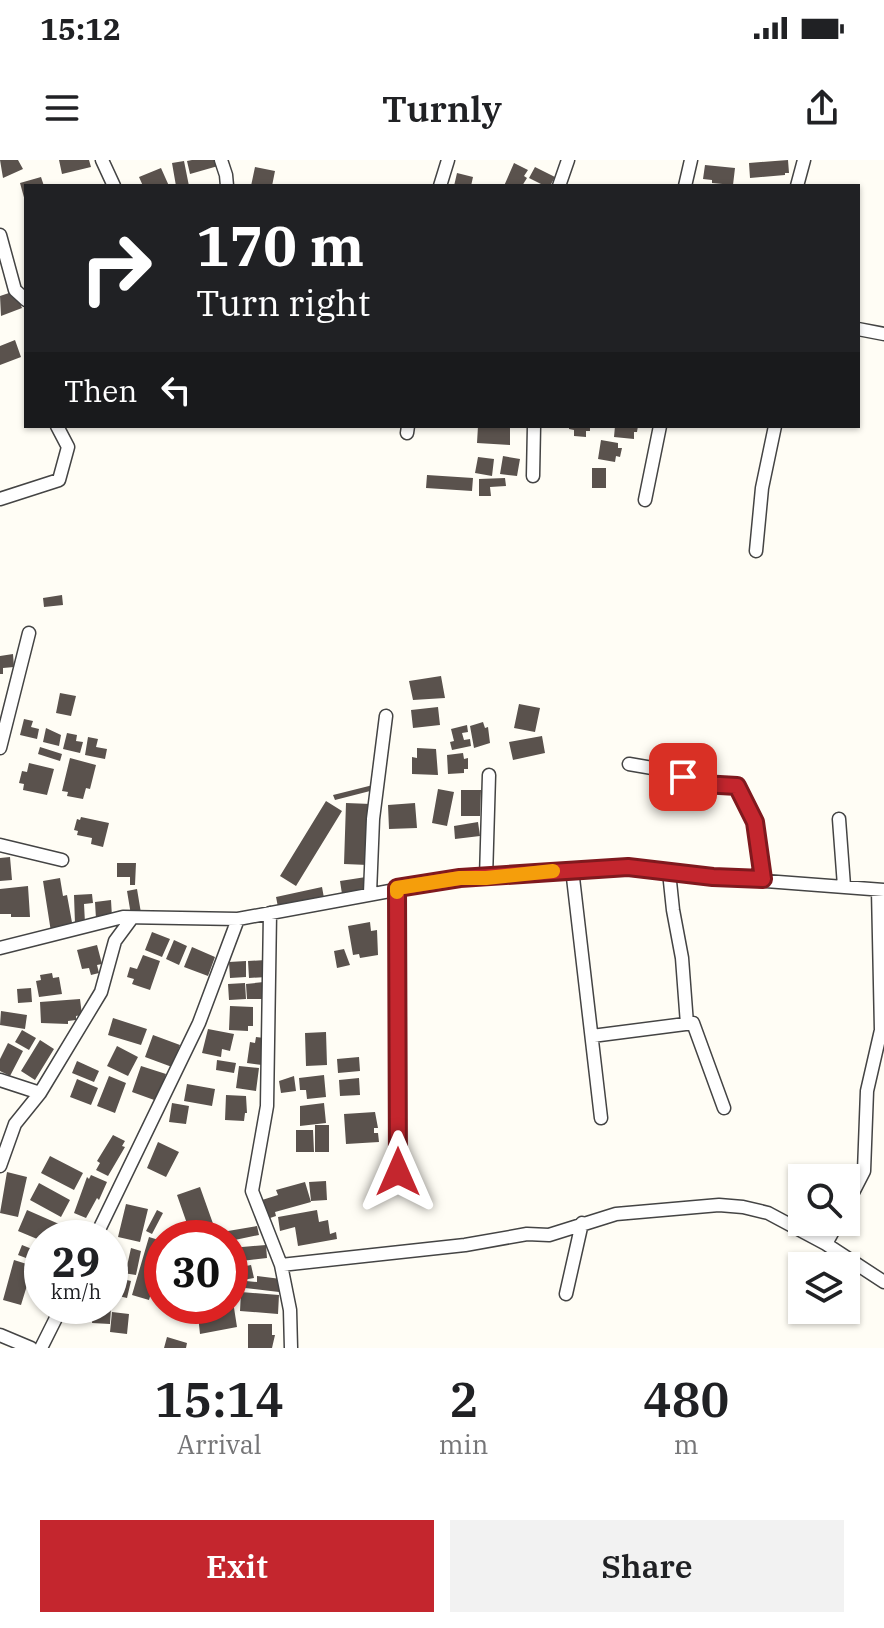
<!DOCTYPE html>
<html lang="en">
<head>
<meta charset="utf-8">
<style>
  :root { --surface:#fff; --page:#f2f2f2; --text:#202124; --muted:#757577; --accent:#c4262e }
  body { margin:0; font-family:"IBM Plex Serif",serif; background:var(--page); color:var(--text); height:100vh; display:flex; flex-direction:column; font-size:30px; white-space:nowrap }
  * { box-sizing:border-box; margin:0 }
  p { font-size:26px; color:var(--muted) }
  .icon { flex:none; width:44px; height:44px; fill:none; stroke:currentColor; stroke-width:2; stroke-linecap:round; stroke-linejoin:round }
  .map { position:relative; height:1188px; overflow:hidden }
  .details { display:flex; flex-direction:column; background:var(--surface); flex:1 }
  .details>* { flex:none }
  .top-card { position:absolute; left:24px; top:24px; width:836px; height:244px; border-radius:0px; box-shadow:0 2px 6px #0004; background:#202124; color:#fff; overflow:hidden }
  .controls { position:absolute; left:788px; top:1004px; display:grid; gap:16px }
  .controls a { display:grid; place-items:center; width:72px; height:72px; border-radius:0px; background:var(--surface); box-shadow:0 2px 6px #0004; font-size:40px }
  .speed { position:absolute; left:24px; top:1060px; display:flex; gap:16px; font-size:40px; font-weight:700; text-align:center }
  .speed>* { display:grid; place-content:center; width:104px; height:104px; border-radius:50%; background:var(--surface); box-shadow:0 2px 6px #0004; line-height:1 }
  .speed small { font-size:20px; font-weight:400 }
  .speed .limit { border:12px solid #d22; background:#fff; color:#111 }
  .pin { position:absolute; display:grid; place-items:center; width:68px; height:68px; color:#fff; margin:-34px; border-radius:16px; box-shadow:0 4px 12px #0006 }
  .me { position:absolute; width:88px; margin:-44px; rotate:0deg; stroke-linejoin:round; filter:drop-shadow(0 0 6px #0008) }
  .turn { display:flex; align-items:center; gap:28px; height:168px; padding:0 40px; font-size:36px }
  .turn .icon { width:104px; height:104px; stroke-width:2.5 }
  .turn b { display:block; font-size:56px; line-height:68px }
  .then { display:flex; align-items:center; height:76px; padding:0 40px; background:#0003; gap:16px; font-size:30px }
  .eta { display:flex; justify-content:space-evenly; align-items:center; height:136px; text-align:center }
  .eta b { font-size:48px; font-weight:600; line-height:56px }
  .primary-button { display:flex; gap:16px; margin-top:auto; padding:16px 40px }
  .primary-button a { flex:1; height:92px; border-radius:0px; background:var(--accent); color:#fff; font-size:32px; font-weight:600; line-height:92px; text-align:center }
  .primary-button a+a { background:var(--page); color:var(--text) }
  .status { display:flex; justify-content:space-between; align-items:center; height:56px; padding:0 40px; background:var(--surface); direction:ltr }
  .status svg { height:22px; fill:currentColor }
  header { display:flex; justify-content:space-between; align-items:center; height:104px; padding:0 40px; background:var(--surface); font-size:36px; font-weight:600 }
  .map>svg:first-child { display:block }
  .building { fill:#5a524d }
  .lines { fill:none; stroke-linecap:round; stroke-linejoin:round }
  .minor-casing { stroke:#444; stroke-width:15 }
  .minor { stroke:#fff; stroke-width:12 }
  .route-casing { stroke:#7f191e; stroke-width:20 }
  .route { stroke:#c4262e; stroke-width:14 }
  .slow { stroke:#f59e0b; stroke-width:14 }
</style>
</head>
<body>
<div class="status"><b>15:12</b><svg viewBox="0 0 49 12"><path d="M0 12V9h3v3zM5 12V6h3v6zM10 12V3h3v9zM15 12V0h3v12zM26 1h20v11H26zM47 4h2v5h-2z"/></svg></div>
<header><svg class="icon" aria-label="menu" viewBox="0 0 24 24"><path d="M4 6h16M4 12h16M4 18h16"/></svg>Turnly<svg class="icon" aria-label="share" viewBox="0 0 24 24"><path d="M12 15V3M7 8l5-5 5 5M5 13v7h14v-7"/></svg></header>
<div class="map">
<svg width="884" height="1188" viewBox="0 0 884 1188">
  <rect width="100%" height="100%" fill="#fffdf5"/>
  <path class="building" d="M0,0h18l5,9 -20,9z
    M59,0h30l2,7 -29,7z
    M192,0h25l1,6 -28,8 -3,-13z
    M788,0l1,13h-4v2l-35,3 -1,-15z
    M184,1l5,25h-13l-4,-23z
    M514,3l14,7 -4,6 3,2 -5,8h-18z
    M705,5l30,3 -2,17 -21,-2v-3l-9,-1z
    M255,7l20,4 -3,15h-21z
    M535,7l20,10 -5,9h-5l-16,-8z
    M161,8l8,18h-26l-4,-9z
    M457,13l16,4 -2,9h-17z
    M41,17l3,9h-18l-1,15 -5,-18z
    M15,131l7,17 -21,8 -1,-20z
    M15,180l6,17 -21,8v-19z
    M478,266l32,2v17l-33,-2z
    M569,266h21v5h-4v6l-12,-1v-6l-5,-1z
    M615,266h23l-1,6h-3v7l-20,-2z
    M601,280l17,3v5h4l-2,9 -4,-1 -1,6 -17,-3z
    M503,296l17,3 -3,17 -17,-2z
    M478,297l16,2 -2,17 -17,-3z
    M592,308h14v20h-14z
    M427,315l46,3 -1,13 -46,-3z
    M505,318l1,8 -16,1 1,9h-12v-17z
    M62,435l1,10 -19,2 -1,-9z
    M13,494l1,13 -11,1v6h-3v-18z
    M441,516l4,22 -32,2 -4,-19z
    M60,533l16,3 -5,20 -15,-3z
    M519,544l21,4 -5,24 -21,-4z
    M438,547l2,18 -27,3 -2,-18z
    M24,559l9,2 -2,6 8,2 -2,10 -17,-4z
    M483,562l2,6 3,-1 2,16 -16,5 -4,-22z
    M467,565l1,7 -6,1 2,7 6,-1 1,7 -19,4 -2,-8 4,-1 -3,-12z
    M46,568l15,7 -2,11 -16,-4z
    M67,573l10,2 -1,6 7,1 -3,11 -17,-4z
    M542,576l3,17 -32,7 -4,-18z
    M88,577l10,2 -2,8 11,2 -2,10 -20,-4z
    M40,587l22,7 -2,7 -22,-7z
    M417,588l19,1 2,26 -26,-1v-17l5,1z
    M463,593l1,6 4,-1v11h-4v4l-16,1 -1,-19z
    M70,598l26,7 -6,24 -4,-1 -3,11 -16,-3 1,-4 -6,-1z
    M29,603l25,6 -7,26 -24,-5 1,-6 -5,-1 3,-12 5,1z
    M373,625l1,5 -39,10 -2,-5z
    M438,629l16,3 -7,34 -15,-3z
    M461,630h20l-1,26h-19z
    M326,641l16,10 -46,75 -16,-10z
    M346,643l25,1 -3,61 -24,-1z
    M415,643l2,25 -28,1 -1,-24z
    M81,657l28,6 -6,24 -12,-3 1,-6 -15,-3 1,-4 -4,-1 3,-11 3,1z
    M478,662l2,14 -25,3 -1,-13z
    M10,697l2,23 -12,1v-23z
    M117,703h19l-1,22h-5v-8h-13z
    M366,717l1,13 -25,4 -2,-13z
    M60,718l3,18 4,-1 6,33 -22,4 -8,-51z
    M28,726l2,31h-19v-3h-11v-25z
    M322,727l2,11 -46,9 -2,-10z
    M137,729l4,24 -10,2 -4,-24z
    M92,734l1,9 -9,1 1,19 -10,1 -1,-29z
    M111,740l1,17 -16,2 -1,-17z
    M370,762l1,9 6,-1 1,25 -18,3 -1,-4 -6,1 -5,-29z
    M152,772l18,7 -8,18 -17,-7z
    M174,780l13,6 -8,19 -13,-6z
    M97,785l5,19 -5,1 2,8 -8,2 -2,-7 -7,1 -5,-19z
    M192,787l23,10 -7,19 -24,-9z
    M344,789l6,16 -13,3 -3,-17z
    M143,795l17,6 -10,29 -18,-6 2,-5 -7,-2 3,-10 7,2z
    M266,800l1,17 -18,1 -1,-17z
    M246,801v16l-16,1 -1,-16z
    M52,813l1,5 6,-1 3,17 -23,3 -3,-16 5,-1 -1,-5z
    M264,822l1,17h-18l-1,-15z
    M245,823l1,16 -17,1 -1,-16z
    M31,828l1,14 -14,1 -1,-14z
    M80,839l2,16 -6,1v4l-8,1v3l-27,-1 -1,-21z
    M230,846l23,1v19h-5v5l-19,-1z
    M1,851l26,4 -2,14 -25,-4z
    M113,858l34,11 -6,16 -33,-10z
    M208,869l26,5 -4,17 -8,-2 -1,8 -19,-4z
    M22,870l14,8 -7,12 -14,-8z
    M326,872l1,33 -21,1 -1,-33z
    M153,875l27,10 -8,22 -27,-10z
    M256,877l8,1 -2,27 -15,-2 3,-21 5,1z
    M40,880l14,9 -19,31 -14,-9z
    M8,883l15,8 -13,25 -10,-5v-12z
    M117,886l21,11 -10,19 -21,-10z
    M359,897l1,14 -22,2 -1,-14z
    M217,900l19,3 -2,10 -18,-3z
    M77,901l22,10 -5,11 -22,-9z
    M141,906l25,8 -9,27 -25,-9z
    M239,906l20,2 -3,23 -20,-3z
    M324,915l2,22 -19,2 -1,-9h-6l-1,-12z
    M109,916l17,7 -11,30 -18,-7z
    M294,916l2,15 -15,2 -2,-12z
    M359,918l1,17 -20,1 -1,-16z
    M77,919l21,9 -7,17 -21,-8z
    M187,924l28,5 -3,17 -28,-5z
    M226,935l20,1 1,17h-2l-1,8 -19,-1z
    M172,943l17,3 -3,18 -17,-2z
    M324,943l2,20 -26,3v-20z
    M375,952l3,16h-4v5h4l1,9 -33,2 -2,-30z
    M315,965h14v27h-14z
    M296,970h17l1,22h-18z
    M113,975l12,6 -3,5 3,1 -17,29 -12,-6 4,-7 -3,-2z
    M158,982l21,10 -13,25 -19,-9z
    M50,996l33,17 -9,17 -33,-17z
    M7,1012l20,5 -9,40 -18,-4z
    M91,1015l16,7 -8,18 -2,-2 -11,20 -12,-5 13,-36 2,2z
    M326,1021l1,19 -16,1 -2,-19z
    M305,1022l6,20 -36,10 1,4 -9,3 -5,-19 16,-5 -2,-5z
    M39,1023l31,17 -9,17 -31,-17z
    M200,1027l16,45 -24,6 -15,-43z
    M126,1044l22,5 -8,33 -22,-5z
    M27,1050l32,14 -6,14h-11v3l-24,-10z
    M157,1050l6,3 -11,21 -6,-3z
    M317,1050l2,12 9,-2 2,14 6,-2 1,7 -39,7 -3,-19 -15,4 -2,-14z
    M63,1063l20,7 -3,8h-22z
    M257,1066l2,9 -29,6v-3h-7l-1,-6z
    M149,1077l13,4v14l-13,45 -17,-5z
    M22,1085l20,8v11l-24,-9z
    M266,1085l1,13 -34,4 -2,-14z
    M131,1088l10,3 -5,24 -19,-3 2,-8 8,2z
    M14,1100l19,6 -12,39 -18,-5z
    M251,1105l3,13 -17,3 -2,-13z
    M110,1116l21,5 -4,17 -17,-4z
    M257,1116l24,3 -2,13 -34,-4 1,-7 11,1z
    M230,1122l7,45 -37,7 -3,-28h33z
    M241,1132l38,3 -1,19 -38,-3z
    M74,1146l16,1 -2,15 -15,-1z
    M93,1147l18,1 -1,16 -18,-1z
    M112,1152l17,2 -2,20 -17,-2z
    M248,1164h24v11h3l-3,13h-24z
    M167,1177l20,6 -1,5h-22z"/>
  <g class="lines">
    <defs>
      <path id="minor" d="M102,0l12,26
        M221,0l5,15 1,11
        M440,26l8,-26
        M559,26l9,-26
        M685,26l6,-26
        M797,26l7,-26
        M0,75l15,55 11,10
        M858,169l26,5
        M407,273l1,-7
        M533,316l1,-50
        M0,339l59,-19 9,-33 -11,-21
        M645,340l15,-74
        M756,391l6,-63 13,-62
        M0,588l29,-115
        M629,604l35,6 38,14 35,2 18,36 8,57
        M839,659l5,67
        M0,685l62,15
        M572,709l29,249
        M669,712l4,38 9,48 5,66
        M486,718l3,-103
        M397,728l1,284
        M370,733l3,-74 13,-103
        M270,753l-3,193 -15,85 29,74 9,45 1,38
        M0,788l123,-31 115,2 222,-41 168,-11 85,10 171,13
        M592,876l101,-13 31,85
        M0,920l40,13
        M0,1006l15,-42 25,-31 61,-101 14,-51 17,-23
        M846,1046l18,-35 3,-80 14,-61 -3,-140
        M95,1078l104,-215 39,-104
        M826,1084l12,-22
        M281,1105l184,-20 62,-11 22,1 67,-21 103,-9 24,2 25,6 58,31 58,38
        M566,1134l16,-71
        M0,1175l31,13
        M41,1188l21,-42"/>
    </defs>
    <use href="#minor" class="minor-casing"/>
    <use href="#minor" class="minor"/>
  </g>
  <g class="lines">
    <defs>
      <path id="route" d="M398,1012l-1,-284 63,-10 168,-11 85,10 50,2 -8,-57 -18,-36 -35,-2 -19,-7"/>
    </defs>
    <use href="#route" class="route-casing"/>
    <use href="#route" class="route"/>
    <path class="slow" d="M397,732v-4l63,-10h26l67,-7"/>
  </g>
</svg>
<div class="controls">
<a><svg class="icon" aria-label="search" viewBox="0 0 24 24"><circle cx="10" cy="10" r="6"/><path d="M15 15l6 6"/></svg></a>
<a><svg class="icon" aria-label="layers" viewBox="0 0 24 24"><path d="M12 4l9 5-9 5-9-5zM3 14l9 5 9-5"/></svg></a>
</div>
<div class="speed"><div>29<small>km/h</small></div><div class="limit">30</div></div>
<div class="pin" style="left:683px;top:617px;background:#d93025"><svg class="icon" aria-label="arrive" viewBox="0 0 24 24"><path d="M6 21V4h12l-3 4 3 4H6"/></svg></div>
<svg class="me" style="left:398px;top:1012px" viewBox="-20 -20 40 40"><path d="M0-17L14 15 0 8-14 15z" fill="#c4262e" stroke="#fff" stroke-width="4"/></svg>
<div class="top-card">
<div class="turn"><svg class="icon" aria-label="right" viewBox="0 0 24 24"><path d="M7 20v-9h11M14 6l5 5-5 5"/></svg><div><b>170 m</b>Turn right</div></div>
<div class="then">Then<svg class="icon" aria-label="left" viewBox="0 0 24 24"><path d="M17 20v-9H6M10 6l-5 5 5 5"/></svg></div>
</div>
</div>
<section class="details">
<div class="eta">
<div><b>15:14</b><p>Arrival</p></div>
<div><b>2</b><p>min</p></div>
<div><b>480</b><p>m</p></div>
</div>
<div class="primary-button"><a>Exit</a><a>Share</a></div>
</section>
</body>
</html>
